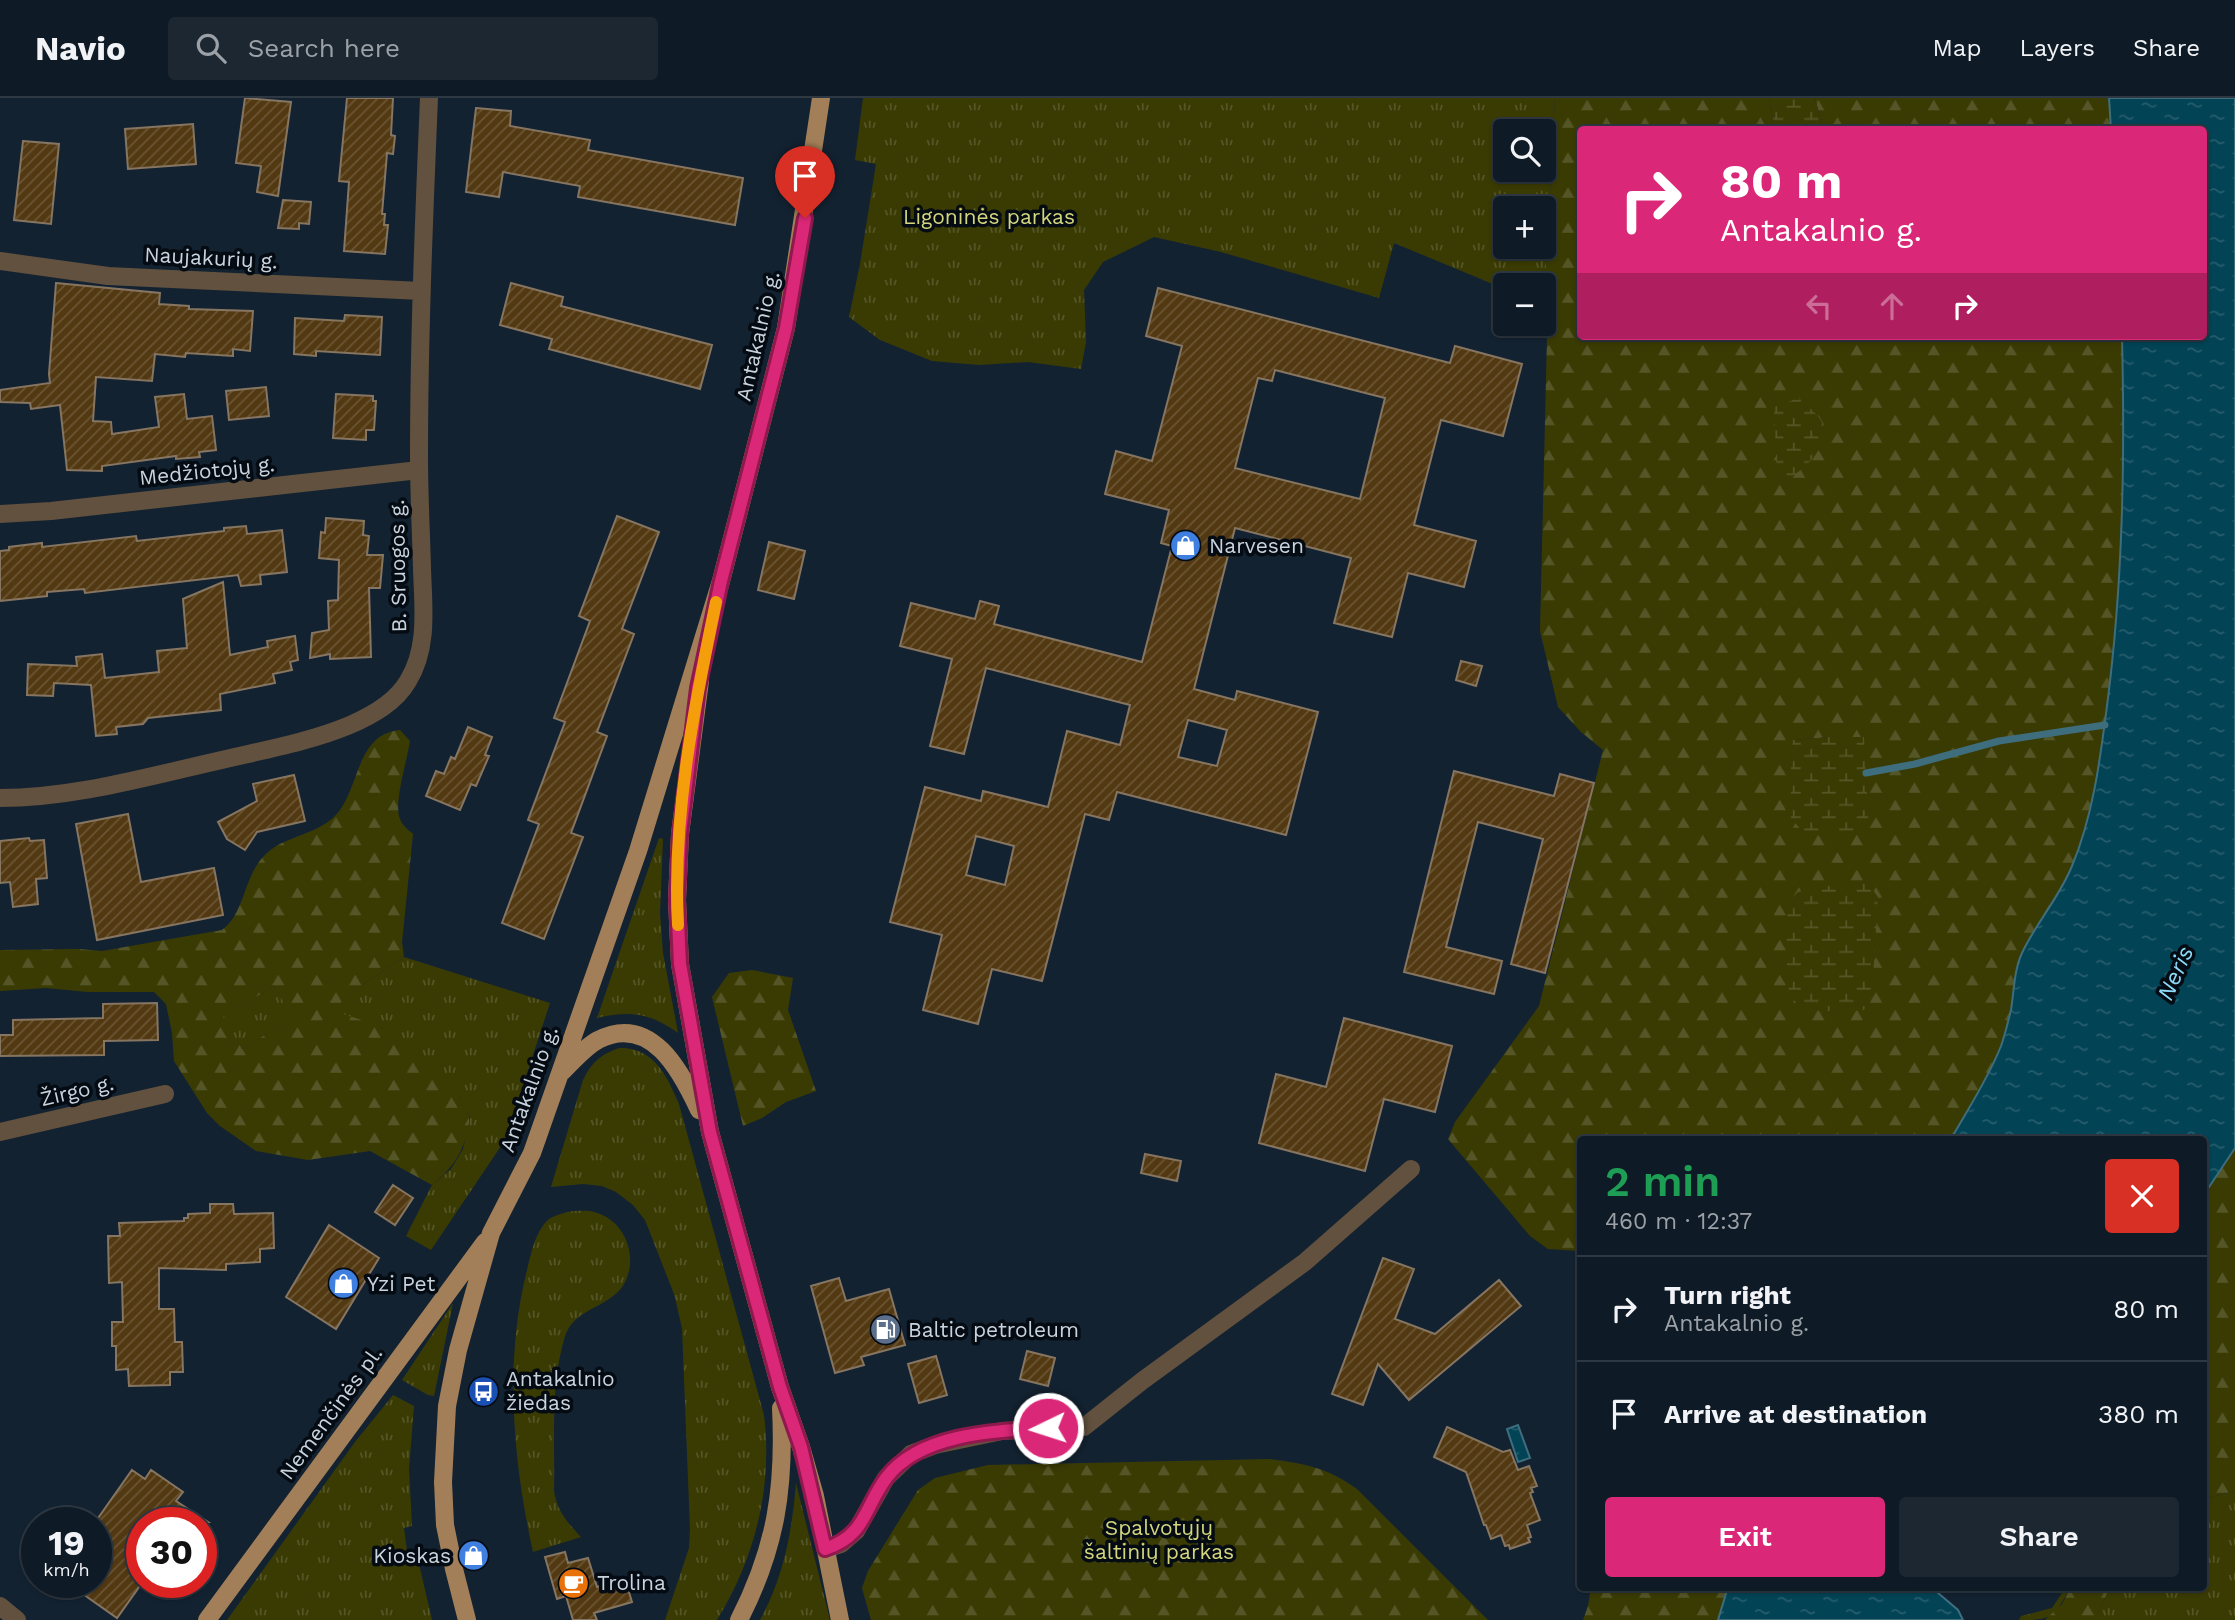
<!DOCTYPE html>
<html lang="en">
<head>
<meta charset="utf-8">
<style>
  :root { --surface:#0e1a25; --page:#1c2732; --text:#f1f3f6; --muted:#9ba1a7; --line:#2e3842; --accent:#db2777 }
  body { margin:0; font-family:"Work Sans",sans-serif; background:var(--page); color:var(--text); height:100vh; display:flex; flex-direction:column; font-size:26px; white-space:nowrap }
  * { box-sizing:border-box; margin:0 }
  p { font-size:23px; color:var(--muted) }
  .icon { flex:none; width:38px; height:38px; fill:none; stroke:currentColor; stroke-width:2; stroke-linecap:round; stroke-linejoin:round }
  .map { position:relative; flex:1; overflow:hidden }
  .side { position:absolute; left:1577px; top:1038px; width:630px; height:455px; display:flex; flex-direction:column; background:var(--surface); border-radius:7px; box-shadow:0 2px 5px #0004,0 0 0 2px var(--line) }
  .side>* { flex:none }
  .top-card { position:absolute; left:1577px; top:28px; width:630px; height:214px; border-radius:7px; box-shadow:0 2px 5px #0004,0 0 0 2px var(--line); background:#db2777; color:#fff; overflow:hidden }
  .controls { position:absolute; left:1493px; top:21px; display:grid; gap:14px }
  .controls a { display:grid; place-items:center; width:63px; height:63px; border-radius:7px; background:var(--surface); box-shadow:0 2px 5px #0004,0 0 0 2px var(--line); font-size:35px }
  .speed { position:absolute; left:21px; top:1409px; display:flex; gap:14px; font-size:35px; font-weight:700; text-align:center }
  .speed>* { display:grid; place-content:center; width:91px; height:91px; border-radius:50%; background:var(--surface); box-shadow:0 2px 5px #0004,0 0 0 2px var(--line); line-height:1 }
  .speed small { font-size:18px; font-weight:400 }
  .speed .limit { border:10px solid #d22; background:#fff; color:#111 }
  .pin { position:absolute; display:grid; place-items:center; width:60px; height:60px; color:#fff; margin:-72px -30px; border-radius:50% 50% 50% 0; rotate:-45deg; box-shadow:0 0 7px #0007 }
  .pin .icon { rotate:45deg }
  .me { position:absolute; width:77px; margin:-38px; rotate:266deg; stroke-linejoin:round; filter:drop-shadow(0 0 5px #0008) }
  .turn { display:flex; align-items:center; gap:24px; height:147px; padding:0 28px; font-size:32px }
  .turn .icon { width:91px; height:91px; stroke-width:2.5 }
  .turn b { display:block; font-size:49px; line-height:60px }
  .lanes { display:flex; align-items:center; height:66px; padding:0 28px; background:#0003; justify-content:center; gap:35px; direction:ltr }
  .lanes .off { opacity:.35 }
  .round { display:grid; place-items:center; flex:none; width:74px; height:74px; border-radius:7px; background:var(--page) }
  .overview { display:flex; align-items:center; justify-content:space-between; height:119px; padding:0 28px }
  h1 { font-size:42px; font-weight:600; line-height:52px; color:#1e9e55 }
  .cta { display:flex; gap:14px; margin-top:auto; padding:14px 28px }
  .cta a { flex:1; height:80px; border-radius:7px; background:var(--accent); color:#fff; font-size:28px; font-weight:600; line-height:80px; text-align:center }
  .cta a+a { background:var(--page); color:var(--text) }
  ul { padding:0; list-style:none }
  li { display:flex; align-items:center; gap:21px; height:105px; padding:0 28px; border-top:2px solid var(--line) }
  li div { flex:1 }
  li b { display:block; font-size:26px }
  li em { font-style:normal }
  header { display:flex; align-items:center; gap:42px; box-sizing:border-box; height:98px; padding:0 35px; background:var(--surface); border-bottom:2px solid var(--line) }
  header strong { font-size:33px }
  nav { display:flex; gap:38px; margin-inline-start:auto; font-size:24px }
  .search { width:490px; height:63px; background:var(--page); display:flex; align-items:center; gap:18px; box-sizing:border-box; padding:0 24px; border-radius:7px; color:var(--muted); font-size:26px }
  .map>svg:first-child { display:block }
  .grass { fill:url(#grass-tufts); fill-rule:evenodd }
  .forest { fill:url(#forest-firs); fill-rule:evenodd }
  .wetland { fill:url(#wetland-marsh) }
  .water { fill:url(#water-ripples); stroke:#3e6e7e; stroke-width:2 }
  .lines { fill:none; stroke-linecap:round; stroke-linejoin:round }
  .stream { stroke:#3e6e7e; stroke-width:7 }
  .building { fill:url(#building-hatch); stroke:#857561; stroke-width:2; fill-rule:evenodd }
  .minor { stroke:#62513e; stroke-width:18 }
  .major { stroke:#a27f58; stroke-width:18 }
  .route-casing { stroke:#8e194d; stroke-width:18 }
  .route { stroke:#db2777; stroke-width:12 }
  .slow { stroke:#f59e0b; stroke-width:12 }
  .labels { text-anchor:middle; stroke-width:7; stroke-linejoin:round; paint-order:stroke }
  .park-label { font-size:21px; fill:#d3d67d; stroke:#050b12 }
  .street-label { font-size:21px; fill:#c9d3dd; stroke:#050b12 }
  .poi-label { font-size:21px; fill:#c9d3dd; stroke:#050b12; text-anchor:start }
  .water-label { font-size:23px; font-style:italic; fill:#8cddfa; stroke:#050b12 }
</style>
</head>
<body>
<header>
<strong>Navio</strong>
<div class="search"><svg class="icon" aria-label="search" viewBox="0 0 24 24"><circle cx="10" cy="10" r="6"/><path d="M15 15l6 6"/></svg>Search here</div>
<nav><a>Map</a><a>Layers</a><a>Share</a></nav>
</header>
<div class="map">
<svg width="2235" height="1522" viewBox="0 0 2235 1522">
  <defs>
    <pattern id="grass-tufts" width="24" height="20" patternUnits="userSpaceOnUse" patternTransform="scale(1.75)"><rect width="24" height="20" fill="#3a3b03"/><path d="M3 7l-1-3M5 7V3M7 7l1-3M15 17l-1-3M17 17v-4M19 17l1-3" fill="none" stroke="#555627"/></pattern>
    <pattern id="forest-firs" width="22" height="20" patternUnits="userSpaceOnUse" patternTransform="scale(1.75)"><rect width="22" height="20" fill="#3a3b03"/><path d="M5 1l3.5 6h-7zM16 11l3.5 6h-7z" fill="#555627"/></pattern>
    <pattern id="wetland-marsh" width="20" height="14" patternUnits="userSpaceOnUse" patternTransform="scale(1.75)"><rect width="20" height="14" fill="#3a3b03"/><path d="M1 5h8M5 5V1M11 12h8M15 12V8" fill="none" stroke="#555627"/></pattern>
    <pattern id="water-ripples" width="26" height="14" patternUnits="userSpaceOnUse" patternTransform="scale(1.75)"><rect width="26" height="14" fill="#024355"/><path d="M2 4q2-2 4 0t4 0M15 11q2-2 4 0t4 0" fill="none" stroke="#265d6d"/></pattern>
    <pattern id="building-hatch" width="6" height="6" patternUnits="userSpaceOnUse" patternTransform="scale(1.75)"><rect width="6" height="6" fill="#533912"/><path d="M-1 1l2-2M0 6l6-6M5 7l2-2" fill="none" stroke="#6a5534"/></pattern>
  </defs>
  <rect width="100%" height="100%" fill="#132231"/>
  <path class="grass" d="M863,0h692l-11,209v-22h-39v4l-111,-46 -15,55 -158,-46 -67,-15 -51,25 -19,28 2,52 -5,27 -53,-7 -49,3 -47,-4 -52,-21 -31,-23 11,-53 16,-100 -21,-4zM1505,33h39v39h-39zM1505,110h39v39h-39z
    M659,740l4,1 -3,74 3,40 15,80c-28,-20 -48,-23 -81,-15z
    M404,859l146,46 -45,137 -74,110 -25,-14 26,-51 19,-16 12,-20 7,-31 -10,-22 -38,-41 -39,-27 -34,-10 -17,-9 33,-26z
    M274,888l20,32 -52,31 -20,-32z
    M619,950c35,-1 48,28 60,56l85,311c9,72 -9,143 -47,205h-52l24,-72 1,-19 -8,-201 -8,-34 -29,-74 -12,-15 -17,-13 -14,-6 -19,-2 -32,3 32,-107c8,-17 18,-26 36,-32z
    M567,1114c9,-1 19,-2 27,0 29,7 44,41 32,68 -12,28 -51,26 -61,56 -15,49 -10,104 -11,155 3,20 13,31 27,46l-48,15c-20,-91 -29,-191 -6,-282 4,-16 8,-38 21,-50 5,-4 13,-6 19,-8z
    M453,1205l-19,93 -6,-1 -26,-15z
    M393,1297l21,11 -5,63 3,57 -8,2 3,23h9l16,69h-205l128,-178z
    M796,1385l34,137h-70c24,-43 32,-89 36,-137z
    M2235,1393v129h-140l15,-33h93v-88z
    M2066,1489h5c-18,30 -16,33 -52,33l2,-4 31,-8z"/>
  <path class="forest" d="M1555,0h214l6,31 -195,1v206h542c3,124 1,247 -14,370 -7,54 -15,110 -36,160 -13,32 -36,57 -50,87 -8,17 -8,39 -11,57 -3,12 -6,25 -10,36 -13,33 -33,63 -50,93h-371v112l-32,-2 -18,-13 -82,-97 7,-17 84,-116 64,-256 -22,-18 -23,-25 -18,-76 7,-294 -3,-30zM1830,639h33l-72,81v-60l3,-18z
    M1815,0h294l2,31h-288z
    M400,632l10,11c-3,19 -15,58 -11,75 2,8 8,13 14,18l-11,108 2,15 -39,26 -32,26c16,9 34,11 50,19 29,15 79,56 86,89 1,5 -1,10 -2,16 -6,24 -17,37 -35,52l-62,-34 -62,9 -52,-9 -36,-25 -13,-13 -33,-52 -2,-28 -6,-29 -12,-12h-66l-42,-4 -46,3v-41l79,-1 23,2 120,-21c23,-17 21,-51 41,-73 20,-23 59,-21 77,-47 20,-28 18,-76 60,-80zM274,888l19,32 -51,31 -19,-32z
    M752,872l41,8 -5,32 28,81 -30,11 -24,16 -19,8 -31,-129 17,-24z
    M2235,1050v343l-32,8v-303z
    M1270,1361c36,5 56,8 87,30l131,131h-617l-9,-32 6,-17 50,-81 17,-12 53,-13z
    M1591,1489h137l-10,33h-135l5,-14z
    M2071,1489h39l-15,33h-50l17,-16z"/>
  <path class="wetland" d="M1769,0h46l8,31h-48z
    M1799,300c6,7 20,16 23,25 7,24 -14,42 -32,55l-13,-1 -3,-70z
    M1830,639h34l4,81 -3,15 -35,1 -28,-3 -11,-13v-60l2,-18z
    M1868,785l10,14 -6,96 -8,17 -23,2 -41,-3 -11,-17 -4,-55 4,-36 13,-13z"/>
  <path class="water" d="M2109,0h126v1050l-32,48v-57h-252c17,-30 37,-60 50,-93 4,-11 7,-24 10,-36 3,-18 3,-40 11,-57 14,-30 37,-55 50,-87 21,-50 28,-106 35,-160 16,-123 18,-246 15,-370h81v-206l-92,-1z
    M1518,1327l12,33 -12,4 -11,-33z
    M1728,1489h203l27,23 5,10h-245z"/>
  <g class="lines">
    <path class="stream" d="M1866,675l49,-9 84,-23 106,-16"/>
  </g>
  <path class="building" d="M245,0l46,4 -13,94 -21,-4 4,-26 -25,-3z
    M347,0h46l-2,37 4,1 -2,18 -6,-1 -5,61h3l-1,11h4l-3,29 -41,-3 5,-69 -10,-1z
    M476,10l35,3 -1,15 80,14 -2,10 155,28 -8,47 -157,-28 2,-11 -77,-14 -4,25 -33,-5z
    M193,26l3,40 -68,5 -3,-40z
    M23,43l36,3 -8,80 -37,-4z
    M283,102l28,2 -2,22 -10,-1v6l-21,-1z
    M56,185l104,10 -1,11 30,2v3l64,2 -3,40 -17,-2v7l-47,-3 -1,4 -30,-3 -3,27 -56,-4 -3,44 18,1 1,12 47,-7 -4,-30 29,-3 3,25 25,-3 4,34 -17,2 1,5 -24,2v-3l-74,10v5l-35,-1 -7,-65 -29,4 -1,-6 -30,-1v-12l50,-7 -1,-9z
    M511,185l52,14 -2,9 151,39 -12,44 -151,-40 3,-10 -52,-14z
    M1158,190l292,75 5,-17 67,18 -19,72 -62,-16 -27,105 62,16 -12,46 -56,-14 -16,64 -58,-14 17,-65 -116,-30 -41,161 41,11 2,-9 81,21 -32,123 -169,-43 -8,28 -24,-6 -43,167 -50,-12 -14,55 -55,-14 19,-75 -52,-13 35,-135 56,14 2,-10 65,16 19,-76 53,14 10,-40 -144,-37 -22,86 -34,-8 22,-87 -52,-13 11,-43 64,16 5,-18 19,5 -5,18 148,38 30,-116 -11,-3 8,-33 -64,-16 11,-43 36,10 30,-115 -36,-10zM1275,272l110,28 -25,101 -125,-31 23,-90 14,3zM1188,622l39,10 -10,36 -39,-9zM976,738l38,10 -9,39 -39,-10z
    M345,217l37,2 -2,38 -64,-4v5l-22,-2 1,-36 49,3z
    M266,289l3,29 -40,4 -3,-29z
    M336,296l37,2v5h3l-2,29h-8v10l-33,-2z
    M617,418l42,16 -37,97 12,5 -37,98 10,4 -36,97 12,4 -39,102 -42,-16 37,-99 -11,-4 37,-98 -11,-4 36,-97 -11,-5z
    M326,420l38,3 -1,14 6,1 -2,19h16l-3,33h-11l2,69 -41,2v-5l-20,4 2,-25 17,-3 -1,-29 10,-1 1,-40 -20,-2 2,-26 4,1z
    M246,428l1,8 35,-4 5,42 -27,3 1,9 -20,2 -3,-11 -153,18 -1,-4 -37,3v4l-47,5v-50l9,-1v-3l33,-4v4l94,-11 1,5 87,-10v-3z
    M769,444l36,9 -11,48 -36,-9z
    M223,484l7,73 38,-8 -1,-6 28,-5 3,24 -8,2 2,8 -19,4 2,9 -55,11 1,16 -73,8 -5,6 -27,3 1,7 -21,2 -5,-51 -37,-2 -1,13 -26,-1 1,-31 49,2 -1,-9 26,-3 3,24 54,-6 -2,-21 30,-3 -4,-49z
    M1461,563l21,5 -6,20 -20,-6z
    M468,629l24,10 -7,18 4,1 -13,30 -5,-2 -11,26 -34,-14 10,-25 8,3 7,-17 4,2z
    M1454,673l100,25 6,-22 34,9 -49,190 -34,-9 32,-125 -65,-17 -32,125 56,14 -8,33 -90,-22z
    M294,677l11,46 -48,11 -12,18 -18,-11 -9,-17 39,-21 -4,-17z
    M128,716l13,68 73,-14 9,47 -126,25 -21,-116z
    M29,740l1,3 14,-1 3,38 -11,1 2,25 -25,3 -3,-25 -10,1v-42z
    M157,905l1,37 -54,1v14l-104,1v-21h13v-15l90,-2v-14z
    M1344,920l108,28 -17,66 -51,-13 -19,72 -106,-28 17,-69 50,13z
    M1145,1056l36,7 -4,20 -36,-8z
    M393,1087l20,13 -18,27 -20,-13z
    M210,1106h23l1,10 39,-1 1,35 -14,1v13l-34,2v6l-67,-2v41h15l1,33h7l1,30h-13v13l-41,1 -1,-17 -12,1v-24h-4v-24h11l-1,-40 -13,1 -1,-47h12l-1,-13 65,-2v-3h4v-4l22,-1z
    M329,1127l50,33 -43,71 -50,-32z
    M1383,1160l31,11 -19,50 40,15 64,-54 22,26 -112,94 -31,-36 -15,41 -31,-11z
    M839,1180l7,23 43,-12 16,56 -44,12 3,8 -29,8 -24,-87z
    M1027,1253l28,7 -7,28 -28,-7z
    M936,1258l11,39 -28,8 -11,-39z
    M1447,1329l56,25 7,-2 8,20 11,-4 8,20 -6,2 2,4 -3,1 10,27 -13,5 4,12 -3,1 2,4 -20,7 -1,-4 -4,1 -4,-11 -10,4 -5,-14h-2l-18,-53 -32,-15z
    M132,1372l13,9 6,-9 32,22 -7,9 32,21h-66v61l-25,35 -51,-36h30v-61z
    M565,1454l3,11 20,-5 9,29 28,-8 7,23 -38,11 3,7h-24l-7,-24 -9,3 -12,-42z"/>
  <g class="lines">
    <path class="minor" d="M0,163l108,15 313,15
      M0,416l51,-3 368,-41
      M0,700c72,0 142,-20 213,-36 45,-11 94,-19 137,-37 23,-10 46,-23 58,-44 21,-34 15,-75 14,-113 -1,-37 -3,-74 -3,-111 0,-120 5,-239 10,-359
      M0,1034l165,-38
      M826,1451l15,-5 15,-13 30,-53 25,-24 24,-9 67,-14 82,-4 58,-46 163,-119 106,-93
      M0,1508l17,14"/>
    <path class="major" d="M700,583l-20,153 -3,66 3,64 30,168 70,255 21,60 14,49 25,124
      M562,974c11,-11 23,-25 36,-32 53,-27 83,31 101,70
      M207,1522l278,-378
      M467,1522l-13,-51 -9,-44 -2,-43 4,-76 11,-56 33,-117 41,-80 106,-302 83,-270 65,-253 35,-230
      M739,1522c37,-72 46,-132 42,-212"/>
  </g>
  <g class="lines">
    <defs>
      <path id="route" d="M805,120l-19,110 -65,253 -23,107 -18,146 -3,66 3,64 30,168 70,255 21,60 24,102c42,-14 39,-42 62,-72 34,-44 109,-46 161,-49"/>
    </defs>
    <use href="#route" class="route-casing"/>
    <use href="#route" class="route"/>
    <path class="slow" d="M678,827c-6,-108 16,-218 38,-323"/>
  </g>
  <defs>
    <symbol id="shop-disc" viewBox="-11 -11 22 22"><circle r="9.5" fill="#3f7fe0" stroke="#050b12"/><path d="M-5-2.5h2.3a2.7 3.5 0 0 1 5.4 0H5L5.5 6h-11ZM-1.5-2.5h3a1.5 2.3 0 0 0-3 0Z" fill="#fff"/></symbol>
    <symbol id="fuel-disc" viewBox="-11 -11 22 22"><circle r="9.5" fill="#5c6f8a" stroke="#050b12"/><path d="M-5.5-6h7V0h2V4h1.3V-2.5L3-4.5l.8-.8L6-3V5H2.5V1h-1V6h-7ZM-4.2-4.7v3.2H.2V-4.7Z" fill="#fff"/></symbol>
    <symbol id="bus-disc" viewBox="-11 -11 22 22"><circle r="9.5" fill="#1a4fb4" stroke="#050b12"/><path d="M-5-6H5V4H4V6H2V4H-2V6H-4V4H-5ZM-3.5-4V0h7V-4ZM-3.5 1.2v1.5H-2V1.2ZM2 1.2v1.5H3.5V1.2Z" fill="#fff"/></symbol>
    <symbol id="cafe-disc" viewBox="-11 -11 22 22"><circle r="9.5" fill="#e8710a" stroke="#050b12"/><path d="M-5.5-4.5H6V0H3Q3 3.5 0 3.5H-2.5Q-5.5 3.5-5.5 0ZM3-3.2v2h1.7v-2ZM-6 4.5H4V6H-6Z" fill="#fff"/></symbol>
  </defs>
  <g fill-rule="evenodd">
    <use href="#shop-disc" x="1168" y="430" width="35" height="35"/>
    <use href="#shop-disc" x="326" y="1168" width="35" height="35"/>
    <use href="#fuel-disc" x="868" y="1214" width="35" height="35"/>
    <use href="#bus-disc" x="466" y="1276" width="35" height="35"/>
    <use href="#shop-disc" x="456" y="1440" width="35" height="35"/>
    <use href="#cafe-disc" x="556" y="1468" width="35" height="35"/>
  </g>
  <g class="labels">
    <g class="park-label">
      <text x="989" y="126">Ligoninės parkas</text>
      <text x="1159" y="1437">Spalvotųjų<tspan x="1159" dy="24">šaltinių parkas</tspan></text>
    </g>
    <g class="street-label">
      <text transform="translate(211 160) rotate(3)" y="7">Naujakurių g.</text>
      <text transform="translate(758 238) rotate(-77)" y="7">Antakalnio g.</text>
      <text transform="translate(207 373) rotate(-6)" y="7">Medžiotojų g.</text>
      <text transform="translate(398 468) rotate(-91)" y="7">B. Sruogos g.</text>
      <text transform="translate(529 991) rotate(-70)" y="7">Antakalnio g.</text>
      <text transform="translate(77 993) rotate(-13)" y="7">Žirgo g.</text>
      <text transform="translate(331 1315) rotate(-54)" y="7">Nemenčinės pl.</text>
    </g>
    <g class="poi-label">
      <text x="1209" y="455">Narvesen</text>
      <text x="367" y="1193">Yzi Pet</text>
      <text x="908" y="1239">Baltic petroleum</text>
      <text x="506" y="1288">Antakalnio<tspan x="506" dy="24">žiedas</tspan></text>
      <text x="451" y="1465" text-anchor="end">Kioskas</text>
      <text x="597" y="1492">Trolina</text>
    </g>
    <g class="water-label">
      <text transform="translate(2175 875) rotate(-66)" y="8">Neris</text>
    </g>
  </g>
</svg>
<div class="controls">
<a><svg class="icon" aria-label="search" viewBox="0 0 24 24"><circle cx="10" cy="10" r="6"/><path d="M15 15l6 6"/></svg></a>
<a>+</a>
<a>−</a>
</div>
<div class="speed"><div>19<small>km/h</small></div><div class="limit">30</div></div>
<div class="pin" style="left:805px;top:120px;background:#d93025"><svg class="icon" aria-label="arrive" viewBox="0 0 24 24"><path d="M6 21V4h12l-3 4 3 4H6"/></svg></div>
<svg class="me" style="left:1048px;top:1330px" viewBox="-20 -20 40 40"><circle r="17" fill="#db2777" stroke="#fff" stroke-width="3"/><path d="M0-11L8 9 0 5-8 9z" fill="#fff"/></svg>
<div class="top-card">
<div class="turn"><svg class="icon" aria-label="right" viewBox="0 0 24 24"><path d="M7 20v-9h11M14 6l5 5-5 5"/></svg><div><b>80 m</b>Antakalnio g.</div></div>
<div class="lanes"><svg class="icon off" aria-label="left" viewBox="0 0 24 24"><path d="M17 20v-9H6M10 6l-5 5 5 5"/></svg><svg class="icon off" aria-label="ahead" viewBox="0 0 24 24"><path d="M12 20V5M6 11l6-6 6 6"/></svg><svg class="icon" aria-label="right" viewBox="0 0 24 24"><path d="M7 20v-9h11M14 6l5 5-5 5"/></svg></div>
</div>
<section class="side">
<div class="overview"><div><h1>2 min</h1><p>460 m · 12:37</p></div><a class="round" style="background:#d93025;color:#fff"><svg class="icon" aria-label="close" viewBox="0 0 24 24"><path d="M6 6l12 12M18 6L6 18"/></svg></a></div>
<ul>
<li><svg class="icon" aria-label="right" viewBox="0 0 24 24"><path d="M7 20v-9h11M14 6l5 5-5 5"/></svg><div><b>Turn right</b><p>Antakalnio g.</p></div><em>80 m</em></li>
<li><svg class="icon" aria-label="arrive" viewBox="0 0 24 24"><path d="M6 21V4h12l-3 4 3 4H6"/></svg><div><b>Arrive at destination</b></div><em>380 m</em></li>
</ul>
<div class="cta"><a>Exit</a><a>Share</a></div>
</section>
</div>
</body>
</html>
